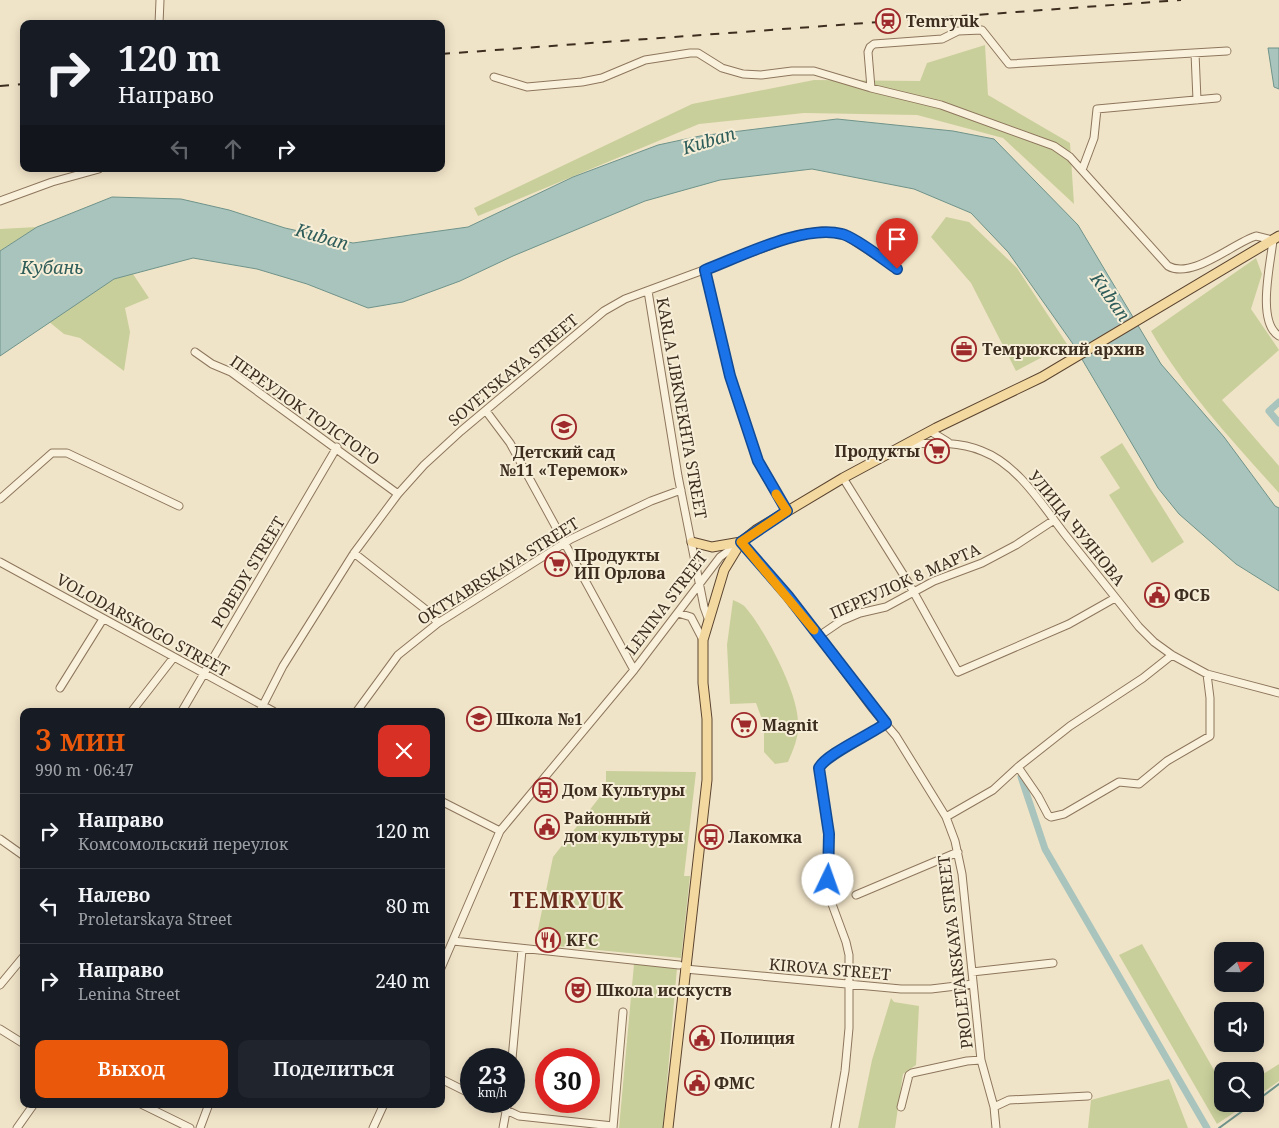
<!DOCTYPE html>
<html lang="ru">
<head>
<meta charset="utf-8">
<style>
  :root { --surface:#171b24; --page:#20242c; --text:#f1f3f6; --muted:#9ea1a6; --line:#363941; --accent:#ea580c }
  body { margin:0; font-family:"Noto Serif",serif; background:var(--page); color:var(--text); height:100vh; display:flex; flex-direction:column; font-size:19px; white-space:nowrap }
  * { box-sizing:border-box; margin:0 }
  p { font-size:16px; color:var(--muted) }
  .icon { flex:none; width:28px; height:28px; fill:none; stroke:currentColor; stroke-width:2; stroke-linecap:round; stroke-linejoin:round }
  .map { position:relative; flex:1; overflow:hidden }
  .drawer { position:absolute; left:20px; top:708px; width:425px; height:400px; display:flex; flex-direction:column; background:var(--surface); border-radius:10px; box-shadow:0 2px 12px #0003 }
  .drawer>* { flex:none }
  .hud { position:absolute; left:20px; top:20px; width:425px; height:152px; border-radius:10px; box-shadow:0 2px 12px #0003; background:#171b24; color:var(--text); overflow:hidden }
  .needle { width:32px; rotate:70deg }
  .buttons { position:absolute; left:1214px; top:942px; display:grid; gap:10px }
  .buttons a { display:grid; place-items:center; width:50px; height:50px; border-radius:10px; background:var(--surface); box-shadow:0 2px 12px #0003; font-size:25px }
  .speed { position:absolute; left:460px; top:1048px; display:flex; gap:10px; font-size:25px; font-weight:700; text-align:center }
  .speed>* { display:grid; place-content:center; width:65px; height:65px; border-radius:50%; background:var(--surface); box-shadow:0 2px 12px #0003; line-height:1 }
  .speed small { font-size:12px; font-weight:400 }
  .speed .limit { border:8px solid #d22; background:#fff; color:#111 }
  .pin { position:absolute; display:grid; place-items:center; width:42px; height:42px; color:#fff; margin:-51px -21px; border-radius:50% 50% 50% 0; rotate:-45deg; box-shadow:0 0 5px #0007 }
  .pin .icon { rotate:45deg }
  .me { position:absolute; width:55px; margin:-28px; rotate:3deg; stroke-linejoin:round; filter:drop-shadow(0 0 4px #0008) }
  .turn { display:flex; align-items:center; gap:18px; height:105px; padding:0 15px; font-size:22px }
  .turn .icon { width:65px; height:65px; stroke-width:2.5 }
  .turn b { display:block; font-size:35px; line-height:42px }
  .lanes { display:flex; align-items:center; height:48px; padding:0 15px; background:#0003; justify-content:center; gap:25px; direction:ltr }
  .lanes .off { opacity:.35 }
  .round { display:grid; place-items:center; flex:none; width:52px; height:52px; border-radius:10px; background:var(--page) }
  .summary { display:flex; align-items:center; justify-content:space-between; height:85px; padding:0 15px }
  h1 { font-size:30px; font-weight:600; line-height:38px; color:var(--accent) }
  .button { display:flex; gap:10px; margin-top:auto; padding:10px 15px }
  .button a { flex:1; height:58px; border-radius:10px; background:var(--accent); color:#fff; font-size:20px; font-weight:600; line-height:58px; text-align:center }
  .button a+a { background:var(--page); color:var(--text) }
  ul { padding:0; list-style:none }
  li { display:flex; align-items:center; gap:15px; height:75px; padding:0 15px; border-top:1px solid var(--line) }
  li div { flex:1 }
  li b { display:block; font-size:19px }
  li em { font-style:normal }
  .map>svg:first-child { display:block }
  .green { fill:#c9cf9b }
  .water { fill:#a9c4bc; stroke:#6f938a }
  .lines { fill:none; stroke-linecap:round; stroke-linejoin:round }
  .stream { stroke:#6f938a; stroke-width:2 }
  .canal { stroke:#a9c4bc; stroke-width:7 }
  .minor-casing { stroke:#8d765c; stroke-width:9 }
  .major-casing { stroke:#5b4430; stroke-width:11 }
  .minor { stroke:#faf1dc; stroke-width:7 }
  .major { stroke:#f3d9a0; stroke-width:9 }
  .rail { stroke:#3d2e20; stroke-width:2; stroke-dasharray:9 9; stroke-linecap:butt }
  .route-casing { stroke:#114b97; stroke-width:12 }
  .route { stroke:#1a73e8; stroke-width:9 }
  .slow { stroke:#f59e0b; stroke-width:9 }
  .labels { text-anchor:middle; stroke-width:4; stroke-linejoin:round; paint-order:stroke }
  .poi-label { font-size:16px; font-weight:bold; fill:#3d2e20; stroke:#f7eed8; text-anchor:start }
  .street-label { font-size:16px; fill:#3d2e20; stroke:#f7eed8 }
  .water-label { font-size:18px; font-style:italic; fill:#2f5d5a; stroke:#f7eed8 }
  .district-label { font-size:21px; font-weight:bold; letter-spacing:1px; fill:#6b2e1e; stroke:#f7eed8 }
</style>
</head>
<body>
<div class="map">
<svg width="1279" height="1128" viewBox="0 0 1279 1128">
  <rect width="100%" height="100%" fill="#f0e4c8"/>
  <path class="green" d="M985,45l3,50 82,48 4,61 -71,-66 -86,-23 -113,-2 -105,11 -221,92 -4,-8 218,-104 122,-24 106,1 7,-18z
    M946,217l23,5 48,46 50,76 -51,27 -45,-88 -40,-46z
    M37,227l-37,24v-22z
    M1256,258l6,16 -11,35 28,41 -57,50 57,66v27c-48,-54 -92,-100 -128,-162z
    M133,274l16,24 -24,10 5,24 -6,39 -44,-33 -16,-4 -16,-13 66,-42z
    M1122,443l62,99 -32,21 -43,-68 11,-7 -20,-31z
    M733,600c4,2 10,4 13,8 19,22 52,85 52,114 1,15 -4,26 -10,40l-13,2 -11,-12v-27l-8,-22 -26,1 -3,-59z
    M606,771l90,1 -12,104h6l-9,82 -146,-14 18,-87 53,-68z
    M1142,944l80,140v20h25l-30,20 -98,-169z
    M634,964l43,4 -14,160h-44z
    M891,998l3,4 25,4 -3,59 -13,9 -8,54h-37l14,-68z
    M1279,1064v17l-24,17v-19z
    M1169,1079l19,49h-100l3,-28z"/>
  <path class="water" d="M1268,48h11v41l-5,-2z
    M837,119l116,12 41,8 84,86 83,139 63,73 51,69 4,2v83l-43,-27 -57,-50 -21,-26 -85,-144 -65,-92 -37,-39 -57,-24 -102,-20 -92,11 -75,21 -132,55 -53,25 -57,21 -35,6 -61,-24 -50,-15 -64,-11 -79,21 -114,77v-105l37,-24 75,-30 69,2 48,11 56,18 68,15 115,-16 105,-50 85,-32 42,-9z"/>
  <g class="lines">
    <path class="stream" d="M1255,1102l24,-18
      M1219,1128l33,-24"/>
    <path class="canal" d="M1279,402l-10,9 10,12
      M1021,777l24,72 162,279"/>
    <defs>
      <path id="minor" d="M159,24l1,-24
        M1195,53l2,47
        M494,77l33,10 55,-5 20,-4 43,-18 45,-7h8l24,15 21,6 18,1 31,-4h22l57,17 70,17 113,41 16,11 98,109c24,14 65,-23 88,-30l17,4c-2,22 -17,82 6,96
        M871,88l-3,-36 2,-5 4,-3 68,-5 16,-8 24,-1 27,34 218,-13
        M1082,170l12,-32 3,-29 120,-11
        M0,201l52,-19 47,-13
        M705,270l26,106 27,85 29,50
        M648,291l30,185 26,131 4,11
        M195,352l17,12 19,8 167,122
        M486,411l24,32 124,227
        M930,431l18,11
        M907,444c25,-1 51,-3 75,7 37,14 62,57 85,86 24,30 48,60 72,90l15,15 18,13 35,19 72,19
        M843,478l65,104 50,90 111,-48 46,-26
        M0,499l52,-46h15l112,53
        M354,553l71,56 13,14
        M0,562l273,149
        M678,613l13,4 12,23
        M819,636l22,-15 19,-8 26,-6 48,-26 48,-18 34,-18 38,-25
        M60,688l43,-69
        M132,711l42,-54
        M182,711l155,-264
        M260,711l23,-45 71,-113 44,-59 26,-29 37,-34 143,-120 21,-12 176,-65 21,-3 21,3 54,35
        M357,711l41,-56 40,-32 133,-84 80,-38 30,-11
        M1018,767l20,29 10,19 3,2 13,-3 55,-32 20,2 28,-23 43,-25v-38l-3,-24
        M441,801l59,30
        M946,817l47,-27 25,-23 52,-41 73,-48 29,-23
        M0,839l24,17
        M856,895l102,-43
        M453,941l226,24
        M441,968l59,-137 134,-161 86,-113 21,-15 47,54 84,112 24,28 50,81 9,24 7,33 19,186 13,47 2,21
        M685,969l216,20h30l42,-5
        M972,972l81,-9
        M0,985l24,-29
        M0,1029l24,15
        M512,1059l10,-109
        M441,1079l30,15
        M487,1101l32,15 94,10
        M141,1104l49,24
        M901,1107l8,-32 3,-2 55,-12 14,-1
        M994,1107l15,-7 79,-4
        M17,1128l17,-24
        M200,1128l9,-24
        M373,1128l11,-24
        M503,1128l5,-27
        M613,1128l10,-116
        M835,1128l10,-57 4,-43v-73l-3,-13 -17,-46v-62l-10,-66c7,-14 51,-33 66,-45"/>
      <path id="major" d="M692,542l20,5 29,-5
        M668,1128l39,-348v-61l-4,-36v-43l21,-70 17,-28 15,-12 87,-52 93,-50 106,-51 237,-141"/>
    </defs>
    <use href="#minor" class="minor-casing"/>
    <use href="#major" class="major-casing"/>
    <use href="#minor" class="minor"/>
    <use href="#major" class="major"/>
    <path class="rail" d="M441,54l740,-54
      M0,86l24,-2"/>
  </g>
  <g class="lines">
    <defs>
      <path id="route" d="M828,880l1,-46 -10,-66c7,-14 51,-33 67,-45l-98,-127 -47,-54 46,-31 -29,-50 -28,-85 -25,-106c37,-14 99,-46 137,-36 13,3 42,26 55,35"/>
    </defs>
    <use href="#route" class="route-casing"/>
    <use href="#route" class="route"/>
    <path class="slow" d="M776,494l11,17 -46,31 73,88"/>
  </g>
  <defs>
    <symbol id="station-ring" viewBox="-11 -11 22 22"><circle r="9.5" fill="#f7eed8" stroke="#9e2a2b" stroke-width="1.5"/><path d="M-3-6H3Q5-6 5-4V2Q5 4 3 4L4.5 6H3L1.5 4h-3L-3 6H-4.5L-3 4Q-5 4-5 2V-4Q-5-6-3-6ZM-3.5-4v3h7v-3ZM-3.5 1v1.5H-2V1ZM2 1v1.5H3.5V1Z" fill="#9e2a2b"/></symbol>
    <symbol id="office-ring" viewBox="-11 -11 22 22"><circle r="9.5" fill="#f7eed8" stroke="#9e2a2b" stroke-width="1.5"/><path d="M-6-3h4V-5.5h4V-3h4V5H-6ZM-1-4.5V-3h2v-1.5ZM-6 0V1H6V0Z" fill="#9e2a2b"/></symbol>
    <symbol id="school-ring" viewBox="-11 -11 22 22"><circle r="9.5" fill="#f7eed8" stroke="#9e2a2b" stroke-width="1.5"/><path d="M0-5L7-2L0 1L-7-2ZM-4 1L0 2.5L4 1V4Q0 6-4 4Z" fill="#9e2a2b"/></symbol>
    <symbol id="supermarket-ring" viewBox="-11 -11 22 22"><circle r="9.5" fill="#f7eed8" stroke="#9e2a2b" stroke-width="1.5"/><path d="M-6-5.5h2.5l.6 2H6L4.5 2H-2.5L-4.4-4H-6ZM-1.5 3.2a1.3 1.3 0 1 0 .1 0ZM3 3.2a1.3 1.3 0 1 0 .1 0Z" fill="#9e2a2b"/></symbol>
    <symbol id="civic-ring" viewBox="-11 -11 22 22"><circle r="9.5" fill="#f7eed8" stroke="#9e2a2b" stroke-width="1.5"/><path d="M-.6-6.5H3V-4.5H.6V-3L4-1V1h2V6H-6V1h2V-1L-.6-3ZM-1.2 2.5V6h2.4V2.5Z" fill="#9e2a2b"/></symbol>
    <symbol id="bus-ring" viewBox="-11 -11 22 22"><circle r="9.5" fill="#f7eed8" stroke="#9e2a2b" stroke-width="1.5"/><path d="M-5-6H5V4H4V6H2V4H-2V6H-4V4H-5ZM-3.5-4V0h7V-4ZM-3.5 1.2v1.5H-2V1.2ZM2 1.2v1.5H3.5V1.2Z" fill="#9e2a2b"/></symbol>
    <symbol id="restaurant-ring" viewBox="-11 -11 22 22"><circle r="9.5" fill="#f7eed8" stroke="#9e2a2b" stroke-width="1.5"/><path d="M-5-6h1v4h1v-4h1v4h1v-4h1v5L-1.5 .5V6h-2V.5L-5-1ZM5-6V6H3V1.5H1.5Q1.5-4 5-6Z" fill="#9e2a2b"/></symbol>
    <symbol id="theatre-ring" viewBox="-11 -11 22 22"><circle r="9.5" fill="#f7eed8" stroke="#9e2a2b" stroke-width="1.5"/><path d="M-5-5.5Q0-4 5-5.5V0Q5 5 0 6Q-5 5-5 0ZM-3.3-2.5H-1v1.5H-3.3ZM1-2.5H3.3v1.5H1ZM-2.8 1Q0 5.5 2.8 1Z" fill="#9e2a2b"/></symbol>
  </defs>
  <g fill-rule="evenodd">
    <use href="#station-ring" x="874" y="7" width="28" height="28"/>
    <use href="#office-ring" x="950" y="335" width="28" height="28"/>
    <use href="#school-ring" x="550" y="413" width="28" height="28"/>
    <use href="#supermarket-ring" x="923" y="437" width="28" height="28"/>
    <use href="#supermarket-ring" x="543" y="550" width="28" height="28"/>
    <use href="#civic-ring" x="1143" y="581" width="28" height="28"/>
    <use href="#school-ring" x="465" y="705" width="28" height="28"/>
    <use href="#supermarket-ring" x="730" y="711" width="28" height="28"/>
    <use href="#bus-ring" x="531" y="776" width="28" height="28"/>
    <use href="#civic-ring" x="533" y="813" width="28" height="28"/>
    <use href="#bus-ring" x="697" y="823" width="28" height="28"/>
    <use href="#restaurant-ring" x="534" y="926" width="28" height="28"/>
    <use href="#theatre-ring" x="564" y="976" width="28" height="28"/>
    <use href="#civic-ring" x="688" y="1024" width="28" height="28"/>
    <use href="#civic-ring" x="683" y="1069" width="28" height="28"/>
  </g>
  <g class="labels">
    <g class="poi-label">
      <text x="906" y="27">Temryuk</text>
      <text x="982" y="355">Темрюкский архив</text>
      <text x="920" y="457" text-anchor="end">Продукты</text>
      <text x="564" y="458" text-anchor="middle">Детский сад<tspan x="564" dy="18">№11 «Теремок»</tspan></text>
      <text x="574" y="561">Продукты<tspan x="574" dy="18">ИП Орлова</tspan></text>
      <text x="1174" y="601">ФСБ</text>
      <text x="496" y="725">Школа №1</text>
      <text x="762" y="731">Magnit</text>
      <text x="562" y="796">Дом Культуры</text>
      <text x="564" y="824">Районный<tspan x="564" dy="18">дом культуры</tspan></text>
      <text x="728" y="843">Лакомка</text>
      <text x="566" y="946">KFC</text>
      <text x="596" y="996">Школа исскуств</text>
      <text x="720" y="1044">Полиция</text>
      <text x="714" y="1089">ФМС</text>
    </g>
    <g class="street-label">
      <text transform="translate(513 370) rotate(-40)" y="6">SOVETSKAYA STREET</text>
      <text transform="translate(682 408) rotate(80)" y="6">KARLA LIBKNEKHTA STREET</text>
      <text transform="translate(305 410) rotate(35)" y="6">ПЕРЕУЛОК ТОЛСТОГО</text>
      <text transform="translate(1077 528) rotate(51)" y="6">УЛИЦА ЧУЯНОВА</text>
      <text transform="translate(498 571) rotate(-32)" y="6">OKTYABRSKAYA STREET</text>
      <text transform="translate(248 572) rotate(-59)" y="6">POBEDY STREET</text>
      <text transform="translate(905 581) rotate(-24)" y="6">ПЕРЕУЛОК 8 МАРТА</text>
      <text transform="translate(666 603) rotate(-53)" y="6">LENINA STREET</text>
      <text transform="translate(143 625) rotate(29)" y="6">VOLODARSKOGO STREET</text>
      <text transform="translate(955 952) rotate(-97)" y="6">PROLETARSKAYA STREET</text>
      <text transform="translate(830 969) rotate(5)" y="6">KIROVA STREET</text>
    </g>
    <g class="water-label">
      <text transform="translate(709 141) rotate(-17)" y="6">Kuban</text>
      <text transform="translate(322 237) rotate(16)" y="6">Kuban</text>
      <text x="52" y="274">Кубань</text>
      <text transform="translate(1110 297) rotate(55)" y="6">Kuban</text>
    </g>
    <g class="district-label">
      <text x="567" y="908">TEMRYUK</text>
    </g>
  </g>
</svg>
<div class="buttons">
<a><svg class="needle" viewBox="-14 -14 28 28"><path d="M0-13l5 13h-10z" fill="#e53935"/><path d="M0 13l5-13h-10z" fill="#9ea1a6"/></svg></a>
<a><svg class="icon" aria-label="sound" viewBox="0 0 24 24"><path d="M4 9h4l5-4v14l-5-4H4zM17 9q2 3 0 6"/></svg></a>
<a><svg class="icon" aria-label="search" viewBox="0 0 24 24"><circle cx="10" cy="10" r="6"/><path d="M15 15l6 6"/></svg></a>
</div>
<div class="speed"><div>23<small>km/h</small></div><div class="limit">30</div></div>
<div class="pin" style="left:897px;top:269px;background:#d93025"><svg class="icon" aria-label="arrive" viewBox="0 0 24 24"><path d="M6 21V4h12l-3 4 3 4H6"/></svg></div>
<svg class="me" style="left:828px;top:880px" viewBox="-20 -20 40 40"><circle r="19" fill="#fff"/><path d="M0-13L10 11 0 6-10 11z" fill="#1a73e8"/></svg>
<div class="hud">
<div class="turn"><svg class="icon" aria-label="right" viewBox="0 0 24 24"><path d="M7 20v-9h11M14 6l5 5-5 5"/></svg><div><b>120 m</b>Направо</div></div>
<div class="lanes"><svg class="icon off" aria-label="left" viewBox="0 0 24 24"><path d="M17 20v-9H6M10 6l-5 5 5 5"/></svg><svg class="icon off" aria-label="ahead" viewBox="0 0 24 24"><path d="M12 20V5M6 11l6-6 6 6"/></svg><svg class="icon" aria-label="right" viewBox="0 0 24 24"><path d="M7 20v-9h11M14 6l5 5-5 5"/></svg></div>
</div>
<section class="drawer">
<div class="summary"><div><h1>3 мин</h1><p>990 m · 06:47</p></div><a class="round" style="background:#d93025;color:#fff"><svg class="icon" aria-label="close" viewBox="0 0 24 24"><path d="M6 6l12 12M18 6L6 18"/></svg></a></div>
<ul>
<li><svg class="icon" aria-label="right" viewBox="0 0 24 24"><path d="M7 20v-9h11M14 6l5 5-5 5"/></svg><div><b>Направо</b><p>Комсомольский переулок</p></div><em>120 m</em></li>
<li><svg class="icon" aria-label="left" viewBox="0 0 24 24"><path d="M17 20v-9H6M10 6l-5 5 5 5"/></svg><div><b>Налево</b><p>Proletarskaya Street</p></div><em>80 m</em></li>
<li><svg class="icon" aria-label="right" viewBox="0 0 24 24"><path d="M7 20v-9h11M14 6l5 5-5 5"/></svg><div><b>Направо</b><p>Lenina Street</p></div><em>240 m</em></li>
</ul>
<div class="button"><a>Выход</a><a>Поделиться</a></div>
</section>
</div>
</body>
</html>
